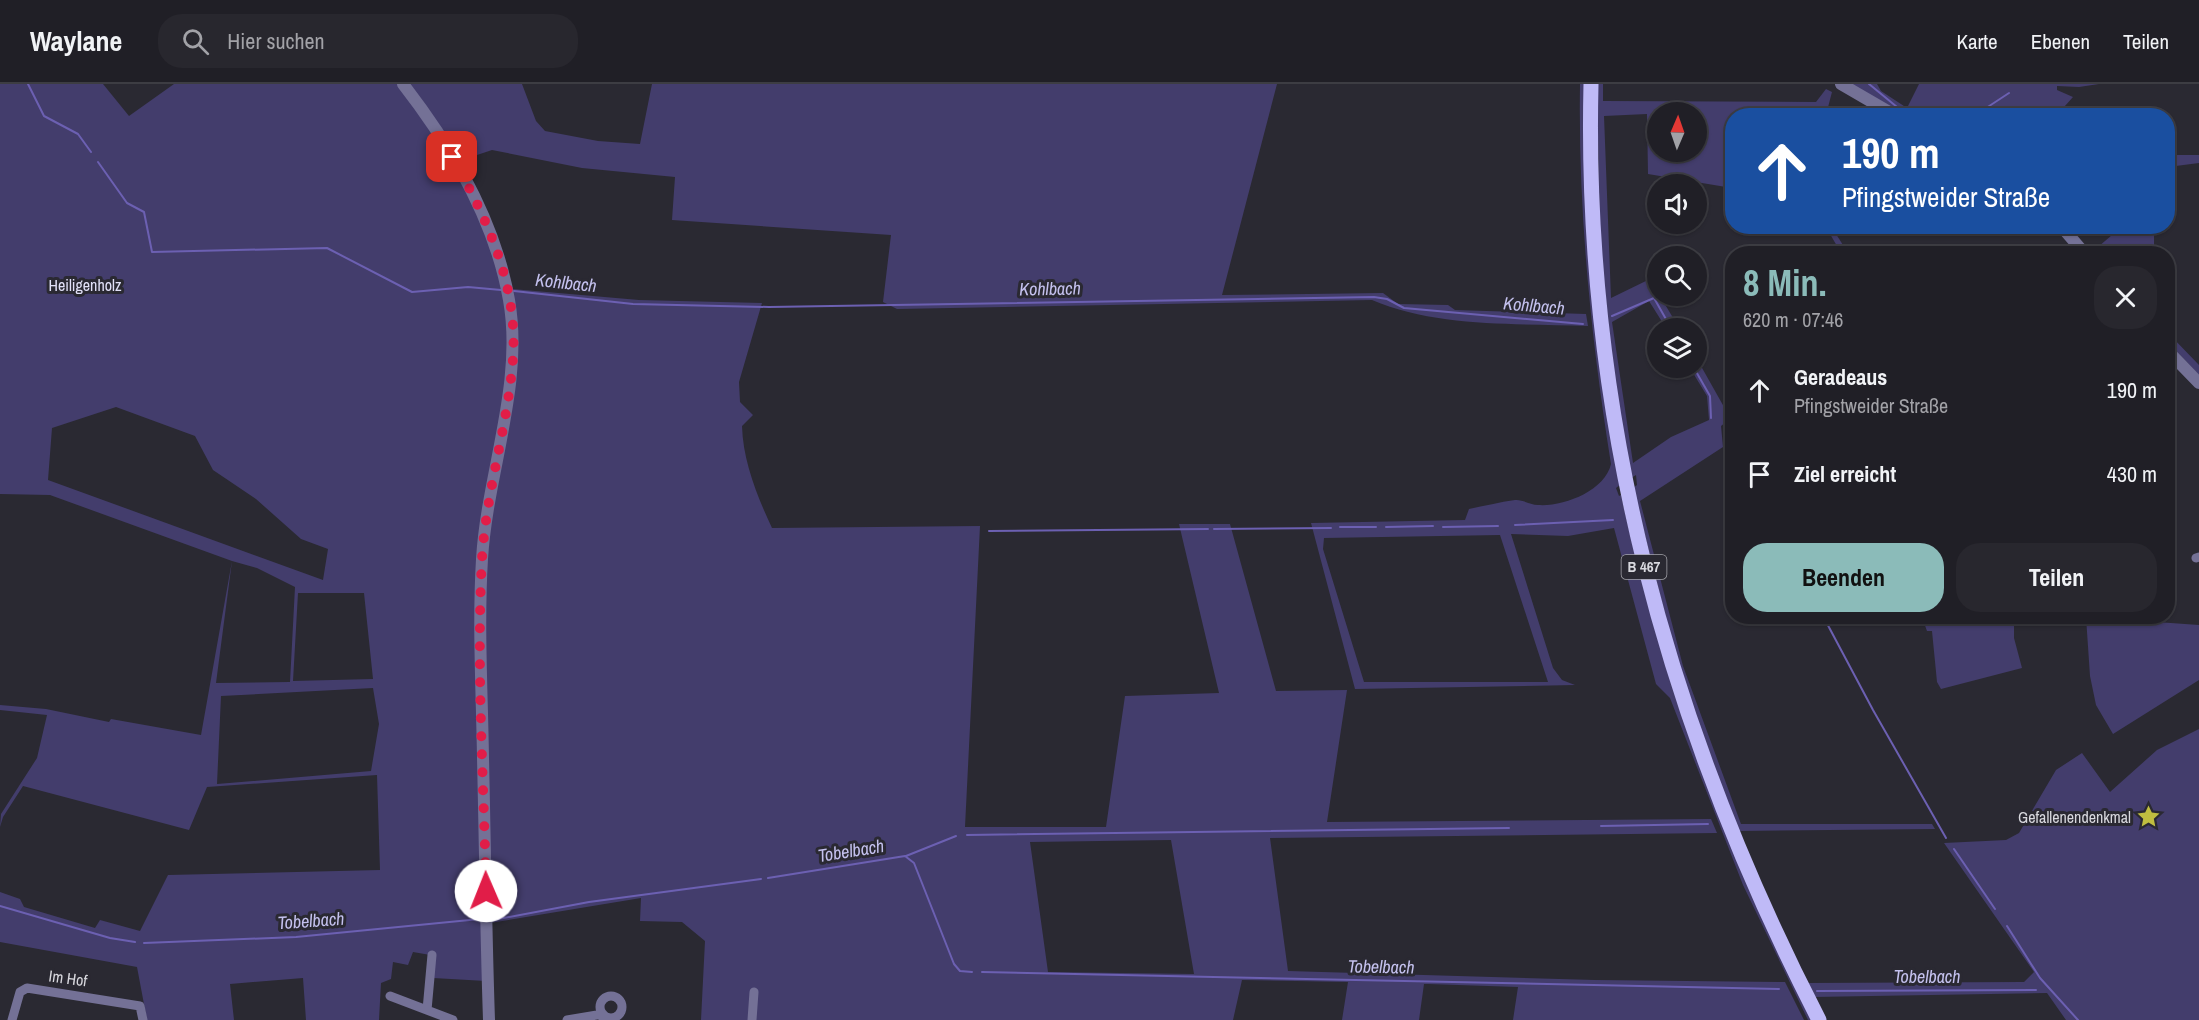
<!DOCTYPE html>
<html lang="de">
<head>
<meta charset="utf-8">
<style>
  :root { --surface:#201f26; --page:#28272e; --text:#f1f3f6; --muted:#a2a2a7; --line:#3d3d43; --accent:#8bbbb9 }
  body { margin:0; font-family:"Archivo Narrow",sans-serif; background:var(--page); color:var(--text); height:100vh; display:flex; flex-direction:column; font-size:22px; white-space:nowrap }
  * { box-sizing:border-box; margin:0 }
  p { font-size:20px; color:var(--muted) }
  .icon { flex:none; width:33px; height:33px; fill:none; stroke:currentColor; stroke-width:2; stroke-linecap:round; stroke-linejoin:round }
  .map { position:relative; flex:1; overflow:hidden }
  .panel { position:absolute; left:1725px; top:162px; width:450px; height:378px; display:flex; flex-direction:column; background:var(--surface); border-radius:24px; box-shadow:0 2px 4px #0004,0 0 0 2px var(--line) }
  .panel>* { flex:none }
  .hud { position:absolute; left:1725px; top:24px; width:450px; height:126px; border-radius:24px; box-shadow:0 2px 4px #0004,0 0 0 2px var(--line); background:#1a4fa0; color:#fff; overflow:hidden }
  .needle { width:39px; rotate:2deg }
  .controls { position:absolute; left:1647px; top:18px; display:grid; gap:12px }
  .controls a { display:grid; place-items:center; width:60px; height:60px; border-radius:50%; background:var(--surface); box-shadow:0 2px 4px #0004,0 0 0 2px var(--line); font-size:30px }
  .pin { position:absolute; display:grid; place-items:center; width:51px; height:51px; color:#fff; margin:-26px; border-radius:12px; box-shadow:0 3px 9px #0006 }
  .me { position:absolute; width:66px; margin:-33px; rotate:359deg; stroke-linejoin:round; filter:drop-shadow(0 0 4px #0008) }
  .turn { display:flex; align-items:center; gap:21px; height:126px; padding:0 18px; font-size:27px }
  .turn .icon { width:78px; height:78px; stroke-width:2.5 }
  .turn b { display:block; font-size:42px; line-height:51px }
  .round { display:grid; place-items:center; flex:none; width:63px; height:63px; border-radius:24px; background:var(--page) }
  .head { display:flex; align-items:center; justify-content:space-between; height:102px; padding:0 18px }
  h1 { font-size:36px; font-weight:800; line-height:45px; color:var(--accent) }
  .button { display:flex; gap:12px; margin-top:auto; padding:12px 18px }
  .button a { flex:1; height:69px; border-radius:24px; background:var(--accent); color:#111; font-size:24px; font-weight:800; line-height:69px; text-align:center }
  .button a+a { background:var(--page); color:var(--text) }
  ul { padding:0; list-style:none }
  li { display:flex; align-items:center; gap:18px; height:84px; padding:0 18px }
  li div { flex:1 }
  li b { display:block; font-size:22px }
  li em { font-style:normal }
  header { display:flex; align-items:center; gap:36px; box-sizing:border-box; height:84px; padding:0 30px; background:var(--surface); border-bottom:2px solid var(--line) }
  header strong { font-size:28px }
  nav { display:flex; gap:33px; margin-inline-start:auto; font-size:21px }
  .search { width:420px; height:54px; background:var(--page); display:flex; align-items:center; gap:15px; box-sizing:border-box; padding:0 21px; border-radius:24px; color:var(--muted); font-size:22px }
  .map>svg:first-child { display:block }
  .green { fill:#433d6c; fill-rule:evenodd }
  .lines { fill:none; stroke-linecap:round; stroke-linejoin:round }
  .stream { stroke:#6c60b2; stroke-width:2 }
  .minor { stroke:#747196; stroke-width:9 }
  .tertiary { stroke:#747196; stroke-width:12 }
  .primary { stroke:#bfbaf7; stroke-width:15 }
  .route { stroke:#e11d48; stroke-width:10; stroke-dasharray:0 18 }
  .labels { text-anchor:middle; stroke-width:6; stroke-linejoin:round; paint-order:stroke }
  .shield { fill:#2a2932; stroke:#a4a4aa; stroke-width:1.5 }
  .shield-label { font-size:15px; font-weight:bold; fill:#d8d8de }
  .park-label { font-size:16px; fill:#e2e1f8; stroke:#2a2932 }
  .poi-label { font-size:16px; fill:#d8d8de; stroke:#2a2932; text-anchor:end }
  .street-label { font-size:16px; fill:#d8d8de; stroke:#2a2932 }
  .water-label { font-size:18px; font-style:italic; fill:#c4c1ee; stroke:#2a2932 }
</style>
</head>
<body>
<header>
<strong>Waylane</strong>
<div class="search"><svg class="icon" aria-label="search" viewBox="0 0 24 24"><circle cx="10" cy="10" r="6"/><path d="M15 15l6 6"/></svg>Hier suchen</div>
<nav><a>Karte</a><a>Ebenen</a><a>Teilen</a></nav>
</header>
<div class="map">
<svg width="2199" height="936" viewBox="0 0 2199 936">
  <rect width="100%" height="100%" fill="#2a2932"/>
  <path class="green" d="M0,0h103l26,32 45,-32h348l14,37 9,10 53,10 42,3 12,-60h625l-55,211 161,-2 15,11 50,1 7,5 131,4 2,12c-71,-3 -151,2 -216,-26l-475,9 -14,-7 8,-67 -219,-15 3,-43 -93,-9 -90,-18 -39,13c19,37 40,76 49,117 17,74 -4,149 -17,222l7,1 24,-141 -4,-73 127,11 123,3 -23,79 1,20 13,13 -11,11c1,35 15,70 30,102l208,-2 -15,301h141l19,-131 94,-3 -40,-169h51l46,167 71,-1 -20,132 384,-3 6,14 -447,5 18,133 307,9 190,2 19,38h-291l5,-33 -90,-3h-4l-5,36h-77l6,-38 -106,-2 -9,40h-532l4,-79 -23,-19 -42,-1 1,-23 -151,25 -5,-329 3,-73 -6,1 -4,63 8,396 -53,-3 3,-22 -23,-4 -5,13 -15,-3 -2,17 -10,4 -2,37h-73l-3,-42 -73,6 4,36h-87l-10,-53 -137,-25v-50l20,7 4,8 71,21 5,-8 40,11 28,-56 212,-5 -3,-95 -170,12 -18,43 -166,-44 -20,31 -3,10 1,-13 36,-56 10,-43 -47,-5v-5l46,4 63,13 2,-3 90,16 31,-174 -182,-66 -50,-1zM116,323l79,29 18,34 43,29 45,40 27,10 -5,31 -275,-100 4,-52zM232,477l25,7 38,19 -5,95 -74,1zM298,509h66l9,86 -80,2zM373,604l6,36 -8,47 -154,13 4,-88zM1171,756l23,134 -146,-2 -18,-130z
    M1580,0h5l29,368 6,33 -4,3 3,8 2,-1c26,119 62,235 109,347 25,61 55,119 83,178h-5l-65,-135 -73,-187 -14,-14 -42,-156 -46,8 -57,-2 42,134 9,12 13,5 -220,4 -44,-166 154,-3 4,-11c15,-3 31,-7 46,-9 7,-1 15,5 23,5 25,2 67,-14 73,-41 -20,-126 -33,-252 -31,-380zM1500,451l48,147h-184l-41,-133 1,-11z
    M1597,0h6v17l213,1 10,-13 6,3 -6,23 -94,1v72l-84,-14 -1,-60 -43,2 7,182 39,-19 29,49h-13l-17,-27 -37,21 21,141 38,-26 38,-17 -2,-24 -17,-28h6l1,-9 27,48 8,-4v14l-11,9 2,21 -83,54 43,165 58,158h191l3,5 -198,2 -58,-161 -46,-182 4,-3 -1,-10 -5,3 -14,-74 -17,-160zM1658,28h38v40h-38z
    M1850,0h27l4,7 26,17 12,-24h180l-20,3 -22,-1v4l16,7 -17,19 -153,-1z
    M2168,52l5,19h26v8l-31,4z
    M1826,143h26l-16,7 12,19h-7z
    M2117,143h37v26h-63l28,-24z
    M2168,238l2,13 29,30v10l-31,-33z
    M1934,532l80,1v21l8,30 -81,21 -4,-7 -5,-51h-5l-4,-11z
    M2086,533l113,8v55l-86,54 -17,-29 -6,-29z
    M2199,645v291h-133l-19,-27 -234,4 -7,-14 218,-1 10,-10 -90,-129 62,-3 13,-7 37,-63 26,-17 28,39 47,-42z"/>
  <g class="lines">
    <path class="stream" d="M28,0l16,32 34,18 13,18
      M1869,0l28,23
      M1909,30l2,2
      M1974,32l35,-23
      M98,78l29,41 17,9 8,40 175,-4 85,44 56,-5 33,3
      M514,207l119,13 136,3 605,-10 13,2 17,9 179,16
      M1612,232l42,-18 17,30
      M1694,284l16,28 1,22
      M1515,441l98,-5
      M1340,443h36
      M1386,443l47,-1
      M1443,443l55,-1
      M1214,445l117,-1
      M989,447l219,-2
      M1823,532l50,94 73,128
      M1601,742l107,-2
      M967,751l542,-7
      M1954,765l41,60
      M906,772l50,-20
      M768,794l137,-22 9,7 40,101 6,7 12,1
      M0,822l110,32 25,4
      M493,836l96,-18 172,-23
      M2007,842l33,52 38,42
      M144,859l152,-6 184,-18
      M982,888l797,17
      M1817,907l219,-1"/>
    <path class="minor" d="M2196,474l3,-1
      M390,912l63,24
      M600 923a11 11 0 1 1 22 0a11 11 0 1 1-22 0Z
      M427,926l5,-55
      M12,936l8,-28 7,-4 113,18 3,14
      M567,936l36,-6v5
      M752,936l2,-28"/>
    <path class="tertiary" d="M403,0c49,63 92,136 106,216 15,84 -22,174 -27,259 -4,66 0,133 1,199 2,87 3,175 6,262
      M1841,0l55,32
      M2061,142l24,28
      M2168,267l31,32"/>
    <path class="primary" d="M1591,0c-8,333 76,641 228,936"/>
  </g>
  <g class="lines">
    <path class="route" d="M452,73c35,61 66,128 61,201 -5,68 -27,133 -31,201 -6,110 2,222 4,332"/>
  </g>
  <defs>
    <symbol id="sight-bare" viewBox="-9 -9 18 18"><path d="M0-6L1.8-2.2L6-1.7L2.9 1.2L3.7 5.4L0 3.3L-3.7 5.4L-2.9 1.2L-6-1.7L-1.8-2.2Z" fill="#c0be40" stroke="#2a2932" stroke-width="2.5" paint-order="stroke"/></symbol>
  </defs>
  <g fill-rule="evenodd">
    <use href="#sight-bare" x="2132" y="716" width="33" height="33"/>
  </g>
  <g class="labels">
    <rect class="shield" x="1621.5" y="471" width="45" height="24" rx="4.5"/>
    <g class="shield-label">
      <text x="1644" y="488">B 467</text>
    </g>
    <g class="park-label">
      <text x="85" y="207">Heiligenholz</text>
    </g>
    <g class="poi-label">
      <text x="2131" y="739">Gefallenendenkmal</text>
    </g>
    <g class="street-label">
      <text transform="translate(68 894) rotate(8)" y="6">Im Hof</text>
    </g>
    <g class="water-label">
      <text transform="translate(566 199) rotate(6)" y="6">Kohlbach</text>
      <text transform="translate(1050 205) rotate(-1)" y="6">Kohlbach</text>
      <text transform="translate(1534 222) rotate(5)" y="6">Kohlbach</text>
      <text transform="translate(851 767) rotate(-9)" y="6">Tobelbach</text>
      <text transform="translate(311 837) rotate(-4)" y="6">Tobelbach</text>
      <text transform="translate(1381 883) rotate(1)" y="6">Tobelbach</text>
      <text x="1927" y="899">Tobelbach</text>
    </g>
  </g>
</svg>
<div class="controls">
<a><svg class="needle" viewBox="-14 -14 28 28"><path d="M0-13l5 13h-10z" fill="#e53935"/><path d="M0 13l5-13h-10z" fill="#a2a2a7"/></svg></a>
<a><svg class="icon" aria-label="sound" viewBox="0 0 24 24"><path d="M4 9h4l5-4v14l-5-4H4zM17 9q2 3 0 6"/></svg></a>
<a><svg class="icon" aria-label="search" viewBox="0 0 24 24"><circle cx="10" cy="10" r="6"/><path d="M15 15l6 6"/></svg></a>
<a><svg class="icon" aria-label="layers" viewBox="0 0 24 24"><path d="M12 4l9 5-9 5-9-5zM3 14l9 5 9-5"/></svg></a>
</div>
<div class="pin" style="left:452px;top:73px;background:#d93025"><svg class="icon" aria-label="arrive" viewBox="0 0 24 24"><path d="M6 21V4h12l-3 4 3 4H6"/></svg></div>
<svg class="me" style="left:486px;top:807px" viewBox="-20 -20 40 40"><circle r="19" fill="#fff"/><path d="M0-13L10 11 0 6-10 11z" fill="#e11d48"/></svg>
<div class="hud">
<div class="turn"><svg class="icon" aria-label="ahead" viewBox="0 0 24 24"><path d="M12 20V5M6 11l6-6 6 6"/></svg><div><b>190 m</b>Pfingstweider Straße</div></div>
</div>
<section class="panel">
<div class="head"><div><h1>8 Min.</h1><p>620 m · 07:46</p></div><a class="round"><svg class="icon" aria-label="close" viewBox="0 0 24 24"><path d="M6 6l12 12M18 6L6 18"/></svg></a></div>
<ul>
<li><svg class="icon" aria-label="ahead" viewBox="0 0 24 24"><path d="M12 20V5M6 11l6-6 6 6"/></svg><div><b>Geradeaus</b><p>Pfingstweider Straße</p></div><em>190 m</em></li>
<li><svg class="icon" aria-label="arrive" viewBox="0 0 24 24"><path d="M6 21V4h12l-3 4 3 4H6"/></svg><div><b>Ziel erreicht</b></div><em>430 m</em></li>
</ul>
<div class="button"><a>Beenden</a><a>Teilen</a></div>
</section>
</div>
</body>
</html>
